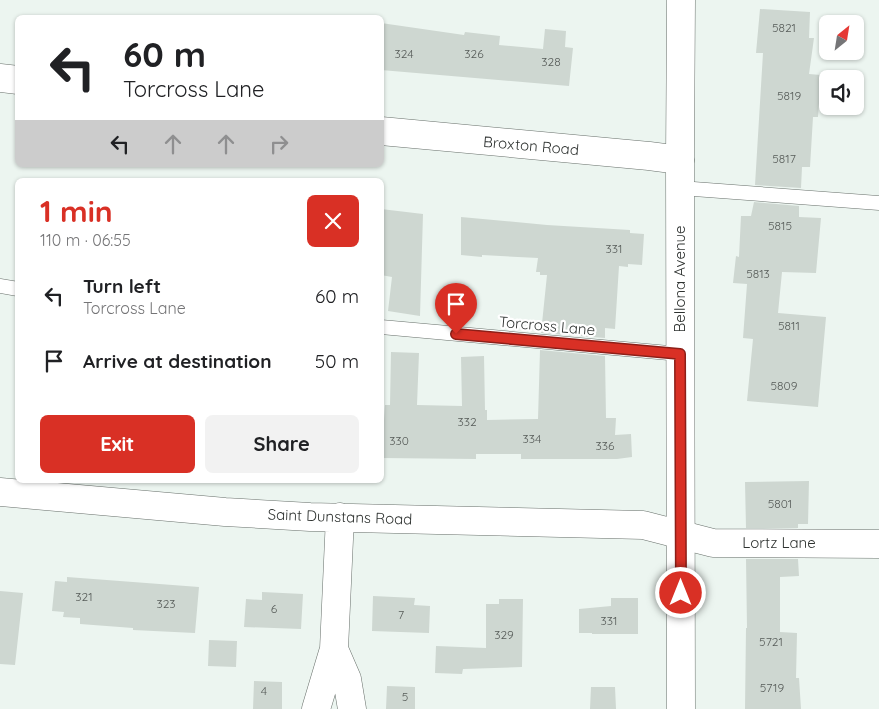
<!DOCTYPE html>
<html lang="en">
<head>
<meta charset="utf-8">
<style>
  :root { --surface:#fff; --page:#f2f2f2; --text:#202124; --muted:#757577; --accent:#d93025 }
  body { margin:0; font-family:Quicksand,sans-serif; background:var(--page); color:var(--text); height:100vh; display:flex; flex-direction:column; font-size:19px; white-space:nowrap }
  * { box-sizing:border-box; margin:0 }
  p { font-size:16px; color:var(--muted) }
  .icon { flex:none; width:28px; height:28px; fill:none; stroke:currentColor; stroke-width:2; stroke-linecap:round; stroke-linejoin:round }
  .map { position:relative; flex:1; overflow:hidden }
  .drawer { position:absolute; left:15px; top:178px; width:369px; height:305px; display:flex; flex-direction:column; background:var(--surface); border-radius:8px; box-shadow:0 1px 4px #0004 }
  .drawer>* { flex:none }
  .banner { position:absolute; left:15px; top:15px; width:369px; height:152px; border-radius:8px; box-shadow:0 1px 4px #0004; background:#fff; color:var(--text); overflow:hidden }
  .needle { width:32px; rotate:30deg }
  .tools { position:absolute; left:819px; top:15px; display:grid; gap:10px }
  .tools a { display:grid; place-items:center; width:45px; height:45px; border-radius:8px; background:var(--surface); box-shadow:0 1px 4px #0004; font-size:25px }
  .pin { position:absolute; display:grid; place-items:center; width:42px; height:42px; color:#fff; margin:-51px -21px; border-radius:50% 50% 50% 0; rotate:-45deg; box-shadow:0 0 5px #0007 }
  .pin .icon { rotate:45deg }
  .me { position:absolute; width:55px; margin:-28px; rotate:0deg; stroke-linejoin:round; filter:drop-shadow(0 0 4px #0008) }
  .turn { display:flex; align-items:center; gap:18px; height:105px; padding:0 25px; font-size:22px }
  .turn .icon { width:65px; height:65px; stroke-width:2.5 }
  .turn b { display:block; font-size:35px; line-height:42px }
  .lanes { display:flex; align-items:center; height:48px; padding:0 25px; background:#0003; justify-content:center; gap:25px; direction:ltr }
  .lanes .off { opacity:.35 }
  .round { display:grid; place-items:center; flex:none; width:52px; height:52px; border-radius:8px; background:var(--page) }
  .overview { display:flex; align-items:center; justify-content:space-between; height:85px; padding:0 25px }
  h1 { font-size:30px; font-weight:800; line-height:38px; color:var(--accent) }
  .cta { display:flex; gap:10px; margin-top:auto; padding:10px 25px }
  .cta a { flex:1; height:58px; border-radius:8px; background:var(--accent); color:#fff; font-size:20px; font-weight:800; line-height:58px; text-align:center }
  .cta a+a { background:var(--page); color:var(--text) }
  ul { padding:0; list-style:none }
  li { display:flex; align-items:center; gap:15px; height:65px; padding:0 25px }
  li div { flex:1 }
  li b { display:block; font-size:19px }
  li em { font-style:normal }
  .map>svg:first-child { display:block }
  .building { fill:#ced7d1 }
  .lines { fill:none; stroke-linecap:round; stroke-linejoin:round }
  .service-casing { stroke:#68706b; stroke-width:15 }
  .minor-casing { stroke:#68706b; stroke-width:29 }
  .tertiary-casing { stroke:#68706b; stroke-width:29 }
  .service { stroke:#fff; stroke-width:14 }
  .minor { stroke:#fff; stroke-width:28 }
  .tertiary { stroke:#fff; stroke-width:28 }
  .route-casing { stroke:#8d1f18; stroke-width:12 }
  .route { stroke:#d93025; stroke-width:9 }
  .labels { text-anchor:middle; stroke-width:4.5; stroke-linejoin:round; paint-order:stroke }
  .number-label { font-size:12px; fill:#565b58 }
  .street-label { font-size:15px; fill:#2e3230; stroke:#fff }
</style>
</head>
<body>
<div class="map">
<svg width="879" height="709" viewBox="0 0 879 709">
  <rect width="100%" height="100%" fill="#ecf5f0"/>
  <path class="building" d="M760,9l50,3 -1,26h5l-5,36 12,1 -3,42h-5l-3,50h-8l-1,21 -46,-3 8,-132h-7z
    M381,23l83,12 1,-3 35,4 -1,9 44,4 2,-20 21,2 -1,16 8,1 -4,38 -188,-16z
    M754,202l45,4v11l22,1 -5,55 -34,-1 -4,41 48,4 -8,90 -71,-6 6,-62 -10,-1 4,-54 -14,-1 3,-27 3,1 2,-41h10z
    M381,209l42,5 -3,102 -32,-5 4,-34 -11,-2z
    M461,217l86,8 83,5v3l14,1 -2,31 -14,-1v3l-9,-1 -4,63 -10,-1v10l-64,-5 6,-58h-7v-3h-4l2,-14 -56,-3v2l-21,-2z
    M540,350l65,6 1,62h10l-1,17 16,-1 1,23 -15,2h-96v-5h-45v5l-95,-1v-38h3l1,-15h5l1,-53 28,1 -2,52 45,1 -1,-49 23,-1 1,54h2v10l51,-1z
    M809,481l-1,43h-10v4h-52l-1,-46z
    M746,559h52l1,17 -19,1v55l17,1 -1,45h3l2,31h-56l1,-81h1z
    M67,577l132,10 -4,46 -62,-3v-2l-53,-4v-6l-17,-1 1,-5 -12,-1 3,-30 12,1z
    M0,591l23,2 -8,72 -15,-1z
    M262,592l41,2 -2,35 -57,-2 2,-28 16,1z
    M373,596l42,2 -1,7 16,1 -1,27 -57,-2z
    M611,598h27v36h-46v-1h-13v-24l32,-3z
    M499,599h24l-1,68 -59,2 -1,5 -27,-1 1,-27 50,2v-44h13z
    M209,640l28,1 -1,26 -28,-1z
    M254,681l28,1v27h-29z
    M387,686l28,1v22h-29z
    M591,687h24l1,22h-26z"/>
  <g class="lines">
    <defs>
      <path id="service" d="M680,188l199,15
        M0,286l18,3
        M381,327l299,27"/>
      <path id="minor" d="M0,78l18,2
        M381,131l268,25 31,4
        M0,492l225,20 85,5 333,8 70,18 166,1
        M334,649l13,30 5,30
        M316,709l18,-60 6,-132"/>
      <path id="tertiary" d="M681,0l-1,160 1,549"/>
    </defs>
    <use href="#service" class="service-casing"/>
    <use href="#minor" class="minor-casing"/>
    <use href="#tertiary" class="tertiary-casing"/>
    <use href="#service" class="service"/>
    <use href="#minor" class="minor"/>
    <use href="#tertiary" class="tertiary"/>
  </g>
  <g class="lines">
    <defs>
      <path id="route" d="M456,334l224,20 1,239"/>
    </defs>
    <use href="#route" class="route-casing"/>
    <use href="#route" class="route"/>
  </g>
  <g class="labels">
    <g class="number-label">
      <text x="784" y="32">5821</text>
      <text x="404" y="58">324</text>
      <text x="474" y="58">326</text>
      <text x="551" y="66">328</text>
      <text x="789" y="100">5819</text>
      <text x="784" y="163">5817</text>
      <text x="780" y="230">5815</text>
      <text x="614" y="253">331</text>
      <text x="758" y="278">5813</text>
      <text x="789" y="330">5811</text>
      <text x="784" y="390">5809</text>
      <text x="467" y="426">332</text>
      <text x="532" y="443">334</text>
      <text x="399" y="445">330</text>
      <text x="605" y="450">336</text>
      <text x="780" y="508">5801</text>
      <text x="84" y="601">321</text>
      <text x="166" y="608">323</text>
      <text x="274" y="613">6</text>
      <text x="401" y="619">7</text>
      <text x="609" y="625">331</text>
      <text x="504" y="639">329</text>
      <text x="771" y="646">5721</text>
      <text x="772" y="692">5719</text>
      <text x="264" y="695">4</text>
      <text x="405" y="701">5</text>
    </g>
    <g class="street-label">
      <text transform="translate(531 146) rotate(5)" y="5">Broxton Road</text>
      <text transform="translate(680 279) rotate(-90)" y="5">Bellona Avenue</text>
      <text transform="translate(547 326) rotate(5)" y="5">Torcross Lane</text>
      <text transform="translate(340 517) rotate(2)" y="5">Saint Dunstans Road</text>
      <text x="779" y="548">Lortz Lane</text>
    </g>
  </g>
</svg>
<div class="tools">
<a><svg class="needle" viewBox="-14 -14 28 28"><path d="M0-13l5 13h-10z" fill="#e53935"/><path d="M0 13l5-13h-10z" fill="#757577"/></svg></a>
<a><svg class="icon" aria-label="sound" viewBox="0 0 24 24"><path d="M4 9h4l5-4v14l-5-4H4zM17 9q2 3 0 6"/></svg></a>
</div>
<div class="pin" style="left:456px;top:334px;background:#d93025"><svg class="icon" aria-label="arrive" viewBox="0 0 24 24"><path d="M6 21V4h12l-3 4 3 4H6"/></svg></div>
<svg class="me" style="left:681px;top:593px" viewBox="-20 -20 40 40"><circle r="17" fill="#d93025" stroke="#fff" stroke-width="3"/><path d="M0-11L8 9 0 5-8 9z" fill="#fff"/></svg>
<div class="banner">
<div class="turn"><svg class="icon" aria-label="left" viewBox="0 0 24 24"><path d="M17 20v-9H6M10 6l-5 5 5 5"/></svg><div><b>60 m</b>Torcross Lane</div></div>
<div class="lanes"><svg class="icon" aria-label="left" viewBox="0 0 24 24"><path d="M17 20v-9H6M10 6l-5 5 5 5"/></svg><svg class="icon off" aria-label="ahead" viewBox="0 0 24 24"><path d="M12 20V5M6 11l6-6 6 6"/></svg><svg class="icon off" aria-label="ahead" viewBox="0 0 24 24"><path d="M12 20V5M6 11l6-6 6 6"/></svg><svg class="icon off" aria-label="right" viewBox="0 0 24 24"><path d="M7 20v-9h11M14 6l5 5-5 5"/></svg></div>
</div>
<section class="drawer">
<div class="overview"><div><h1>1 min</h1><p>110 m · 06:55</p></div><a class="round" style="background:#d93025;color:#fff"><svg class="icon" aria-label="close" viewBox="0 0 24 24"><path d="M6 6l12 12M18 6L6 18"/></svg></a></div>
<ul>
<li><svg class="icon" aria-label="left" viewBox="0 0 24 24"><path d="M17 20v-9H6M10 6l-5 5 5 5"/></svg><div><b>Turn left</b><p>Torcross Lane</p></div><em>60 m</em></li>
<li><svg class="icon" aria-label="arrive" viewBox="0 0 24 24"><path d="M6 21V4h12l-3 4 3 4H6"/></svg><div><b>Arrive at destination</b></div><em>50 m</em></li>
</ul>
<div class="cta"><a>Exit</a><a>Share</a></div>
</section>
</div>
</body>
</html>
